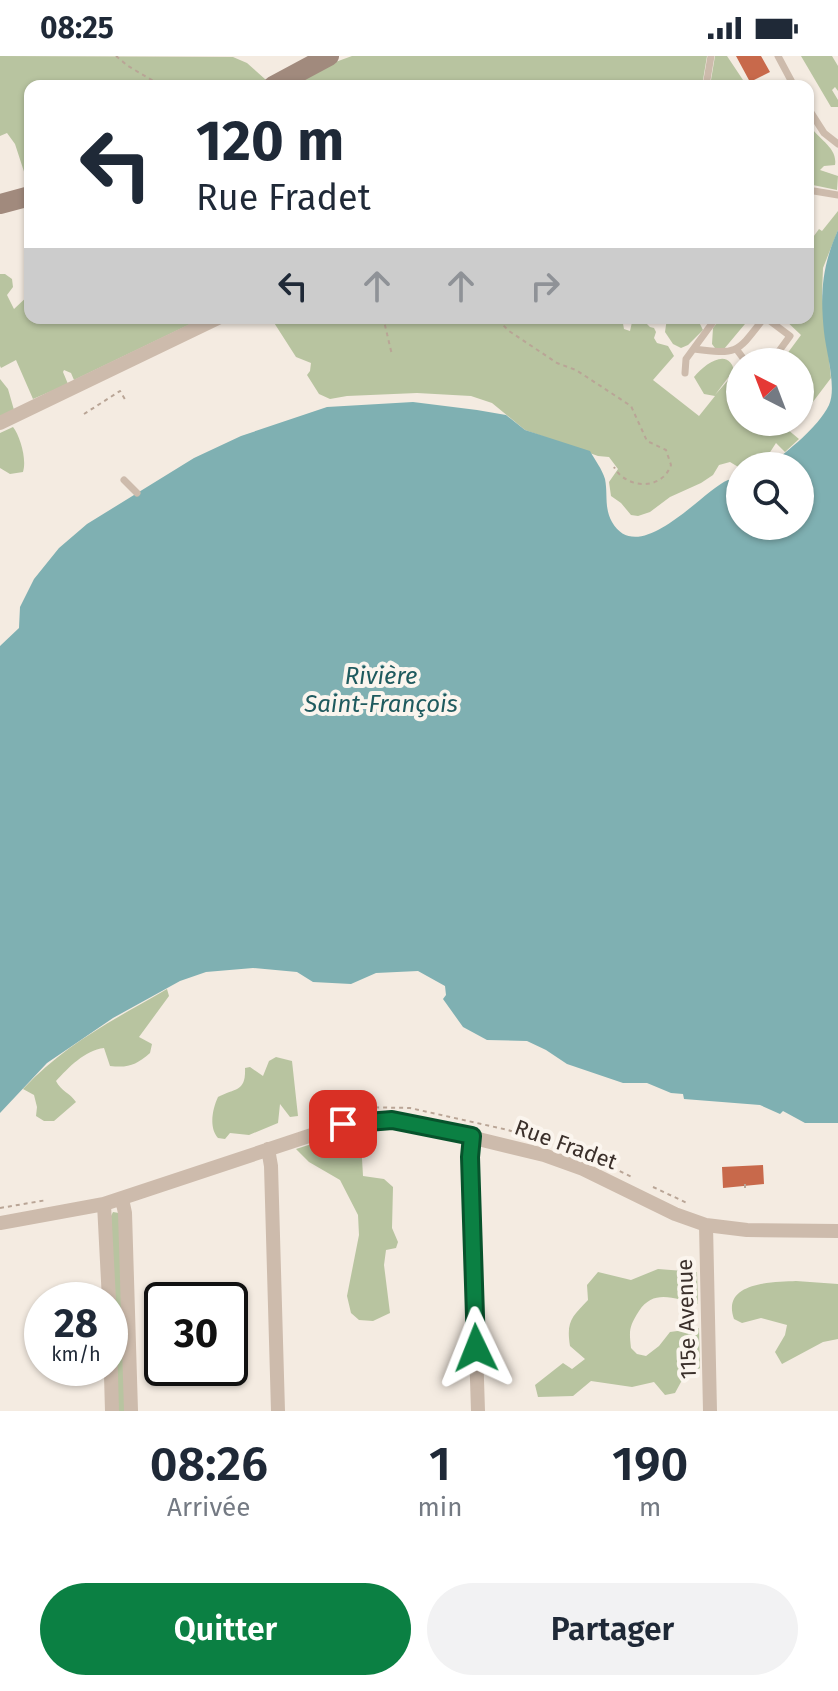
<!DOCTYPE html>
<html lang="fr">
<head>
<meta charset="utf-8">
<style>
  :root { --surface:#fff; --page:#f2f2f3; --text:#1f2937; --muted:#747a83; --accent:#0b8043 }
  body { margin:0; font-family:"Fira Sans",sans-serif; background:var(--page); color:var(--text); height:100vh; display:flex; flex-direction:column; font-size:30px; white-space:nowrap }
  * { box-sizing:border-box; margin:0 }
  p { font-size:26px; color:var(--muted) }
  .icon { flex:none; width:44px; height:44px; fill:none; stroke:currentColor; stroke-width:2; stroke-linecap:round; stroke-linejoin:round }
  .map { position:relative; height:1355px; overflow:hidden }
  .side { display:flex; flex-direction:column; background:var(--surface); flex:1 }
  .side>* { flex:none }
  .guide { position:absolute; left:24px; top:24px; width:790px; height:244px; border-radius:16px; box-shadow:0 2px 6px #0004; background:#fff; color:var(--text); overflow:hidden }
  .needle { width:52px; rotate:318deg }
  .fabs { position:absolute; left:726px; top:292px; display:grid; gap:16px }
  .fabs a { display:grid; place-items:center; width:88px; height:88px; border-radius:50%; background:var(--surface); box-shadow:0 2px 6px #0004; font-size:40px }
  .speed { position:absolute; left:24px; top:1226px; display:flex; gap:16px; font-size:40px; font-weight:700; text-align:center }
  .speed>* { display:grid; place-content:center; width:104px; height:104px; border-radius:50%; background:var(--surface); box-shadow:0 2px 6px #0004; line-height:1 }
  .speed small { font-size:20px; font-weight:400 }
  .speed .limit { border:4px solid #111; border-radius:12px; background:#fff; color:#111 }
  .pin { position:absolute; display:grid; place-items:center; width:68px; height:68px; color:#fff; margin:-34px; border-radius:16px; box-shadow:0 4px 12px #0006 }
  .me { position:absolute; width:88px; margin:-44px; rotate:358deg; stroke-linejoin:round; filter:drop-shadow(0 0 6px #0008) }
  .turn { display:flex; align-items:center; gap:28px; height:168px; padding:0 40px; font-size:36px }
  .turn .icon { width:104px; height:104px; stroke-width:2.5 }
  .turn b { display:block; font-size:56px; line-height:68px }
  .lanes { display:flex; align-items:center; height:76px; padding:0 40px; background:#0003; justify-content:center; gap:40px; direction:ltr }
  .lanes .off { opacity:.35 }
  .eta { display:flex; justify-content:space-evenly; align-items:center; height:136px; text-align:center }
  .eta b { font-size:48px; font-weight:600; line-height:56px }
  .primary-button { display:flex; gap:16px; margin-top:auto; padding:16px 40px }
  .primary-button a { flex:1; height:92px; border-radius:48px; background:var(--accent); color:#fff; font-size:32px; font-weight:600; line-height:92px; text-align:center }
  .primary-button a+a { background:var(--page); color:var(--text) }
  .status { display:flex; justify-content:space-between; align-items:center; height:56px; padding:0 40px; background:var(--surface); direction:ltr }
  .status svg { height:22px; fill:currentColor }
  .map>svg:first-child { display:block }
  .green { fill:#b8c4a0 }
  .water { fill:#7fb0b2 }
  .building { fill:#c8694b }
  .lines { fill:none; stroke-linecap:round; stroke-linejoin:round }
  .path { stroke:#b9a596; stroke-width:2; stroke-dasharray:4 4; stroke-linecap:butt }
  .lane { stroke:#cdbbac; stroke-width:7 }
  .street { stroke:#cdbbac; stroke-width:14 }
  .secondary { stroke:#a18a7d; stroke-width:20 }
  .route-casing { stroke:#07532c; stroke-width:20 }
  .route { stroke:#0b8043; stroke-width:14 }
  .labels { text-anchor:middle; stroke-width:8; stroke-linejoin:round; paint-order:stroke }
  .street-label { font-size:22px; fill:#3b302b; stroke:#fbf5ee }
  .water-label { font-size:24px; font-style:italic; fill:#1f5a5e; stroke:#fbf5ee }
</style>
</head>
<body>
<div class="status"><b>08:25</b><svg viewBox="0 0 49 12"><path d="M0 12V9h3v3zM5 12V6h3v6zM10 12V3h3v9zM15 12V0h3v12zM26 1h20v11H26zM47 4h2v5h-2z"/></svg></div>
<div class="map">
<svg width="838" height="1355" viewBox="0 0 838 1355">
  <rect width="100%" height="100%" fill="#f4ebe1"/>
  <path class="green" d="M0,0l233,1 14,6 19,17 -9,6h-227l-1,101 -14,-43 -8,-11 -7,3z
    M352,0h355l-5,30h-415l43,-22z
    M715,0h12l20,30h-37z
    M801,0h31l6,10v25l-3,-4 -3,3 6,10v7h-7z
    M808,67c10,17 30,24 27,42l-11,1 -4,4 18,6 -1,14 -29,-6z
    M838,155v19l-15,38 -1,26 9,84 -31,41v-57h-19l20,-27 -18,-17h25v-36l4,-6 -1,-15 -3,-2v-21l3,2 8,-11 3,2z
    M0,218h5l7,5 1,8 -6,8 7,14 16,-15v24h80v3l20,-3h73l-129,62 -3,-7 -7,-3 -1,2 5,12 -35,15 -17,-39 -15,8 -1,-2z
    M271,262h351l2,11 6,2 2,-9 -2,-4h11l9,9 4,1 2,4 -2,6 3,5 11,3 6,10 -21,24 46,36 16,-20 -11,-2 -10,-17c12,-15 38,-32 41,-1l-5,-1 -15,20 15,-17 10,3v41h58l-11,7 12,10 -14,13 -9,-9 -15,23 -21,2 -10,-6 -11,3 -6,10 -12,8 -31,14 -20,15 -12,4 -7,-1 -10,-12 -10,-7 -2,-14 9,-13 -9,-12 -11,-1 -73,-26 -33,-27 -21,-7 -54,-3 -70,3 -17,3 -11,-5 -12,-19 3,-4 1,-8 -15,-6z
    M667,262h30l6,12 -15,15 -7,3 -8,-4 -8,-12z
    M721,262h29l-26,31 -9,-1 -3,-4 1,-16z
    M0,323l8,10 6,21 -14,7z
    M13,371c7,9 14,32 10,45l-13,2 -10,-6v-35z
    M167,933l2,7 -30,41 13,7 -2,9c-14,12 -21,15 -40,13l-6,-18c-19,2 -36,20 -48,33 5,10 14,12 20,21l-22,19h-10l-8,-5 1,-9 -3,-12 -11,-6c43,-46 91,-69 144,-100z
    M276,1001l16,4 6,55 -8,1 -10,-13 -2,19 -29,12 -19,-2 -5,6 -7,-1c-9,-10 -6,-28 0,-41 18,-9 28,-5 27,-29l5,-1 13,9 6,-15z
    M355,1074l6,11 2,35 21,3 9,8 -1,41 6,14 -2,6 -10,2 -2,15 6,48 -17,8 -14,-1 -8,-7 -4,-17 12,-61 -1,-20 -18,-35 -31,-18 -13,-13z
    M113,1156l6,1 7,198h-8l-7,-195z
    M658,1213l39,3 1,32c-23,-5 -44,-16 -59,7 -10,16 -10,19 -8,37l6,6 9,2 13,-10 11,-14 29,-4 1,40 -19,14 -6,11 -10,2 -11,-13 -22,5 -41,-6 -18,15 -35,1 -3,-12 28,-22 9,6 13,-10 -15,-13c-4,-25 2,-29 18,-46l-1,-15 11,-13 33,8z
    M796,1225l42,3v55l-15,3 -41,22 -7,-12 10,-17 2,-10 -26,-7 -19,5 -8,-4c-13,-37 38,-37 62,-38z"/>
  <path class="water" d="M838,174v893h-33l-22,-12 -3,3 -20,-9 -76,-6 -1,-5 -12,-1 -24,-10h-24l-56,-19 -21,-14 -19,-9 -40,-1 -24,-13 -20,-28 3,-4 -1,-9 -27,-15 -42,2 -25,11 -38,-2 -16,-10 -44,-4 -47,4 -26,9 -67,37 -66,45 -47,50v-467l19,-18 1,-21 14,-28 25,-31 28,-24 107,-66 47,-22 86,-29 86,-5 64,8 29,5 19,15 65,21c5,9 12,18 15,28 3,15 -1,29 7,43 27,47 91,-32 116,-42 3,-1 8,-1 12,-1v47h60v-60h-31c20,-17 48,-37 60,-61 8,-17 -3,-54 -5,-73 -4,-39 -2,-66 14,-102z"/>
  <path class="building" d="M736,0h25l9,16 -20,10z
    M763,1109l1,19 -41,4 -1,-21z"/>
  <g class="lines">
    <path class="path" d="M116,0l12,10 34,20
      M381,262l3,3 8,34
      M502,262l1,7 6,6 48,32 19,7 55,36 16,35 19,9 5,15c-9,26 -45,24 -57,2
      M84,358l36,-23 6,10
      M313,1064l44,-13 53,1 98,22 78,25
      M591,1101l41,20
      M745,1128v7
      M653,1131l34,16
      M0,1152l47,-8"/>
    <path class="lane" d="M778,0l16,30
      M706,30l5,-30
      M808,52l16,25 14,11
      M808,134l30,5
      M766,262l24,18 -19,26
      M694,293c44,6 43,4 70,-31
      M737,294l9,12
      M685,317l1,-14 30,-41
      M124,424l13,13"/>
    <path class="street" d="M0,367l218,-105
      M472,1080l-2,21 8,254
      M268,1093l3,17 7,245
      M122,1143l3,14 6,198
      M104,1148l5,96
      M0,1167l104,-19 232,-77 46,-7 43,6 119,29 39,14 92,45 31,11 41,5 91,1
      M706,1169l4,186
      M110,1283l2,72"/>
    <path class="secondary" d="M273,30l56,-30
      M0,148l30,-8"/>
  </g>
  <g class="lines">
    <defs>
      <path id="route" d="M343,1068l49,-4 80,16 -2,21 6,191"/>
    </defs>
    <use href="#route" class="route-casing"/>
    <use href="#route" class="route"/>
  </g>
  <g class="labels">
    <g class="street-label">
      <text transform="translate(566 1088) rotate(20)" y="8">Rue Fradet</text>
      <text transform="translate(686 1263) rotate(-92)" y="8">115e Avenue</text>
    </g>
    <g class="water-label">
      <text x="381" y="628">Rivière<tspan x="381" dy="28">Saint-François</tspan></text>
    </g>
  </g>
</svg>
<div class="fabs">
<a><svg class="needle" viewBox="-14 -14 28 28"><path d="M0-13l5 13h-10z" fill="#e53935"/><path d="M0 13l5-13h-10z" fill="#747a83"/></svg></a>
<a><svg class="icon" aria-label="search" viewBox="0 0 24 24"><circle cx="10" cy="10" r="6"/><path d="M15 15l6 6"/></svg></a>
</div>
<div class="speed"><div>28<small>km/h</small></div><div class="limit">30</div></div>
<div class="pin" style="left:343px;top:1068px;background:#d93025"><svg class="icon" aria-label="arrive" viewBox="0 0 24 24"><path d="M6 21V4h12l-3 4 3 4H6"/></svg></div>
<svg class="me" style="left:476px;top:1292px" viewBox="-20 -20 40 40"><path d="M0-17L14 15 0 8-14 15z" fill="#0b8043" stroke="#fff" stroke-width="4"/></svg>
<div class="guide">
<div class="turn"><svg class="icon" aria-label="left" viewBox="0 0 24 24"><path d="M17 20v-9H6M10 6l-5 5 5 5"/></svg><div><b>120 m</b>Rue Fradet</div></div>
<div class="lanes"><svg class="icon" aria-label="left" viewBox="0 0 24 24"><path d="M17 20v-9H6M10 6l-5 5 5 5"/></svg><svg class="icon off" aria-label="ahead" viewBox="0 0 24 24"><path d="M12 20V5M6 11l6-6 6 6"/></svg><svg class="icon off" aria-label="ahead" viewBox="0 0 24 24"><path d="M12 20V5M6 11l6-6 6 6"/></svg><svg class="icon off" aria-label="right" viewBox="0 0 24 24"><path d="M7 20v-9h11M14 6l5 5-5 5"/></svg></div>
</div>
</div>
<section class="side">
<div class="eta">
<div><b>08:26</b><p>Arrivée</p></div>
<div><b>1</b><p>min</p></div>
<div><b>190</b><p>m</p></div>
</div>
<div class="primary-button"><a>Quitter</a><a>Partager</a></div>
</section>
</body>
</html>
